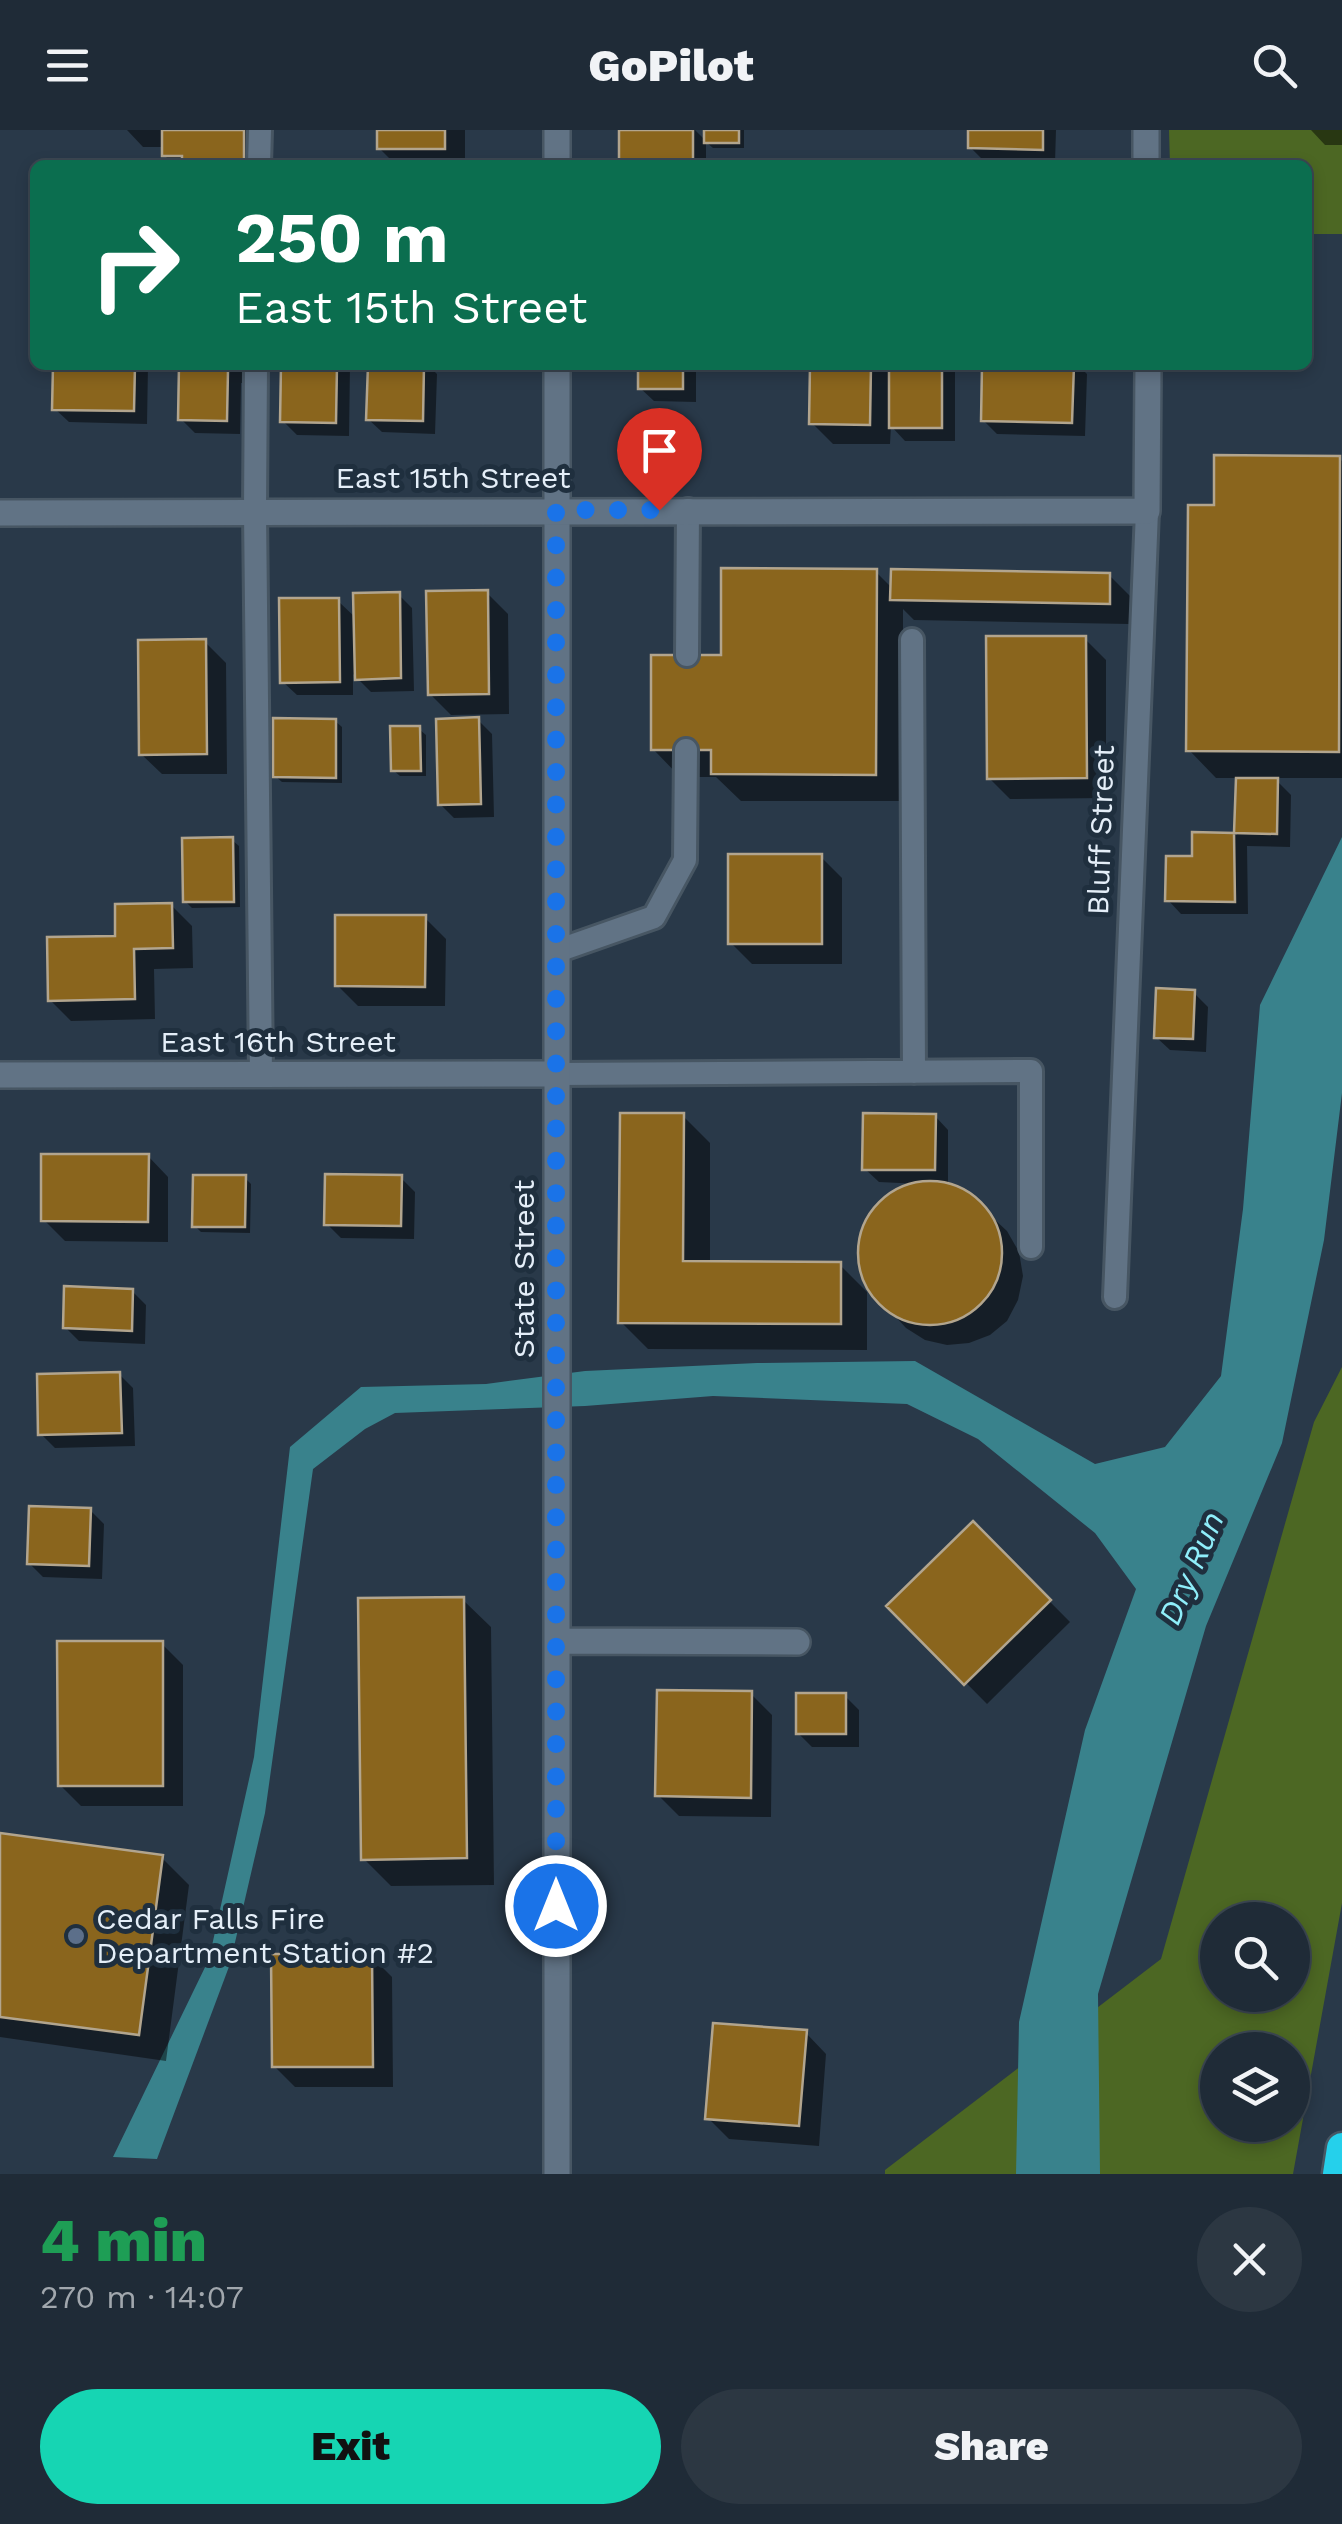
<!DOCTYPE html>
<html lang="en">
<head>
<meta charset="utf-8">
<style>
  :root { --surface:#1f2b37; --page:#2c3742; --text:#f1f3f6; --muted:#a1a7ad; --line:#3c4752; --accent:#16d5b3 }
  body { margin:0; font-family:"Work Sans",sans-serif; background:var(--page); color:var(--text); height:100vh; display:flex; flex-direction:column; font-size:38px; white-space:nowrap }
  * { box-sizing:border-box; margin:0 }
  p { font-size:32px; color:var(--muted) }
  .icon { flex:none; width:55px; height:55px; fill:none; stroke:currentColor; stroke-width:2; stroke-linecap:round; stroke-linejoin:round }
  .map { position:relative; height:2044px; overflow:hidden }
  .sheet { display:flex; flex-direction:column; background:var(--surface); flex:1 }
  .sheet>* { flex:none }
  .guide { position:absolute; left:30px; top:30px; width:1282px; height:210px; border-radius:15px; box-shadow:0 5px 15px #0003,0 0 0 2px var(--line); background:#0b6e4f; color:#fff; overflow:hidden }
  .buttons { position:absolute; left:1200px; top:1772px; display:grid; gap:20px }
  .buttons a { display:grid; place-items:center; width:110px; height:110px; border-radius:50%; background:var(--surface); box-shadow:0 5px 15px #0003,0 0 0 2px var(--line); font-size:50px }
  .pin { position:absolute; display:grid; place-items:center; width:85px; height:85px; color:#fff; margin:-102px -42px; border-radius:50% 50% 50% 0; rotate:-45deg; box-shadow:0 0 10px #0007 }
  .pin .icon { rotate:45deg }
  .me { position:absolute; width:110px; margin:-55px; rotate:0deg; stroke-linejoin:round; filter:drop-shadow(0 0 8px #0008) }
  .turn { display:flex; align-items:center; gap:35px; height:210px; padding:0 40px; font-size:45px }
  .turn .icon { width:130px; height:130px; stroke-width:2.5 }
  .turn b { display:block; font-size:70px; line-height:85px }
  .round { display:grid; place-items:center; flex:none; width:105px; height:105px; border-radius:52px; background:var(--page) }
  .headline { display:flex; align-items:center; justify-content:space-between; height:170px; padding:0 40px }
  h1 { font-size:60px; font-weight:800; line-height:75px; color:#1e9e55 }
  .action { display:flex; gap:20px; margin-top:auto; padding:20px 40px }
  .action a { flex:1; height:115px; border-radius:60px; background:var(--accent); color:#111; font-size:40px; font-weight:800; line-height:115px; text-align:center }
  .action a+a { background:var(--page); color:var(--text) }
  header { display:flex; justify-content:space-between; align-items:center; height:130px; padding:0 40px; background:var(--surface); font-size:45px; font-weight:800 }
  .map>svg:first-child { display:block }
  .green { fill:#4c6723; fill-rule:evenodd }
  .water { fill:#39828c }
  .shadow { fill:#0007 }
  .building { fill:#8a651d; stroke:#b2a58e; stroke-width:2.5 }
  .lines { fill:none; stroke-linecap:round; stroke-linejoin:round }
  .service-casing { stroke:#475663; stroke-width:28 }
  .minor-casing { stroke:#475663; stroke-width:30 }
  .motorway-casing { stroke:#475663; stroke-width:35 }
  .service { stroke:#617385; stroke-width:22 }
  .minor { stroke:#617385; stroke-width:25 }
  .motorway { stroke:#25d0eb; stroke-width:30 }
  .route { stroke:#1a73e8; stroke-width:18; stroke-dasharray:0 32.4 }
  .service-dot { fill:#5c6f8a; stroke:#1f2f3e; stroke-width:4 }
  .labels { text-anchor:middle; stroke-width:10; stroke-linejoin:round; paint-order:stroke }
  .street-label { font-size:30px; fill:#e4eef8; stroke:#1f2f3e }
  .poi-label { font-size:30px; fill:#e4eef8; stroke:#1f2f3e; text-anchor:start }
  .water-label { font-size:32px; font-style:italic; fill:#8feefa; stroke:#1f2f3e }
</style>
</head>
<body>
<header><svg class="icon" aria-label="menu" viewBox="0 0 24 24"><path d="M4 6h16M4 12h16M4 18h16"/></svg>GoPilot<svg class="icon" aria-label="search" viewBox="0 0 24 24"><circle cx="10" cy="10" r="6"/><path d="M15 15l6 6"/></svg></header>
<div class="map">
<svg width="1342" height="2044" viewBox="0 0 1342 2044">
  <rect width="100%" height="100%" fill="#293949"/>
  <path class="green" d="M1169,0h173v104h-34v-69h-138z
    M1342,1237v536l-49,271h-408v-4l276,-211 153,-537zM1218,1790h74v75h-74zM1218,1920h74v75h-74z"/>
  <path class="water" d="M1342,707v256l-18,147 -42,203 -76,183 -108,368 2,180h-84l3,-152 66,-292 51,-141 -41,-56 -117,-94 -71,-35 -194,-8 -128,10 -190,7 -30,16 -52,40 -48,344 -35,151 -73,195 -44,-2 96,-198 45,-202 36,-310 71,-60 125,-3 99,-13 172,-8 158,-2 180,103 70,-17 56,-71 22,-167 17,-204z"/>
  <path class="shadow" d="M127,0h143v35h-96l-10,-10v-8h-21z
    M379,0h86v35h-69l-17,-17z
    M622,0h73l11,11v-11h38v18h-31l-7,-6v23h-84z
    M971,0h85l-1,33 -71,-2 -14,-14z
    M1311,0h31v15h-17z
    M55,235h89l3,3v-3h23v7h-16l-6,-6 -1,58 -78,-2 -14,-13z
    M182,235h74l-1,18h-14l-1,51 -45,-1 -14,-14z
    M283,235l67,1 -1,70 -52,-1 -14,-14z
    M370,235h58l9,9 -2,60 -53,-2 -14,-13z
    M641,235h55v37l-42,-1 -14,-13z
    M813,235h137l5,5v71h-50l-14,-15 -1,18h-57l-21,-21z
    M985,235h93l9,9 -2,62 -88,-2 -14,-14z
    M1339,328l3,3v317h-68l17,17 -1,52 -43,-1 1,68h-67l-13,-14 26,-42v-24l43,1 1,-57h-22l-27,-28 27,-242z
    M876,442l17,17 216,-14 21,21 -1,28 -215,-4 -11,-11v192h-162l-25,-24h-36l-27,-28 70,-91z
    M487,463l21,21 1,100 -58,1 -21,-21z
    M399,465l13,13 2,83 -43,1 -18,-18v21h-56l-14,-13 55,-81 18,17z
    M1085,509l21,21v138l-96,1 -21,-21z
    M205,512l21,21 1,111h-65l-21,-20z
    M478,590l14,14 2,83 -40,1 -14,-14z
    M335,591l7,6v56l-60,-1 -7,-6z
    M419,599l7,6v41h-26l-7,-6z
    M232,710l7,6 1,61 -48,1 -7,-7z
    M821,727l21,21v86h-90l-21,-21z
    M171,775l21,21 1,42 -39,1 1,50 -84,2 -21,-21 68,-62z
    M425,788l21,21 -1,67h-87l-21,-21z
    M1194,863l14,14 -2,45 -36,-2 -14,-13z
    M683,986l27,27v121l130,1 27,27v58l-219,-1 -27,-27z
    M935,986l13,14v56l19,8 40,37 12,21 4,24 -5,24 -11,21 -17,14 -21,8 -22,2 -22,-5 -19,-12 -36,-39 -9,-21 -1,-22 6,-21 12,-19 19,-15 23,-7 -41,-2 -14,-13z
    M148,1026l20,21v65l-103,-1 -21,-21z
    M245,1048l6,6 -1,49 -49,-1 -6,-6z
    M401,1048l14,14 -1,47 -73,-1 -14,-14z
    M132,1161l14,14 -1,39 -66,-3 -14,-14z
    M119,1244l14,14 2,58 -80,2 -14,-14z
    M90,1380l14,14 -2,55 -59,-2 -14,-14z
    M973,1394l97,98 -83,82 -97,-98z
    M463,1470l28,27 3,258 -103,1 -27,-27z
    M162,1514l21,21v141h-102l-21,-21z
    M751,1564l21,21 -1,102 -92,-1 -21,-21z
    M845,1566l14,14v37h-47l-14,-14z
    M0,1706l162,22 27,27 -23,176 -166,-24z
    M371,1826l21,21 1,110h-98l-21,-21z
    M806,1903l20,21 -7,92 -90,-7 -21,-21z"/>
  <path class="building" d="M162,0h82v35h-62v-9h-20z
    M377,0h68v19h-68z
    M619,0h74v35h-74z
    M704,0h35v13h-35z
    M968,0h75v20l-75,-2z
    M53,235h82l-1,46 -82,-1z
    M179,235h64v5h-15l-1,51 -49,-1z
    M281,235h56l-1,58 -56,-1z
    M368,235h56l-1,56 -57,-1z
    M638,235h45v24h-45z
    M810,235h61l-1,60 -61,-1z
    M889,235h53v63h-53z
    M982,235h92l-2,58 -91,-2z
    M1214,325l126,1 -1,296 -153,-1 2,-246h26z
    M721,438l156,1 -1,206 -165,-1v-24h-60v-95h70z
    M891,439l219,4v31l-220,-4z
    M488,460l1,104 -61,1 -2,-104z
    M400,462l1,86 -46,2 -2,-87z
    M279,468h60l1,84 -60,1z
    M986,506h100l1,142 -100,1z
    M206,509l1,115 -68,1 -1,-115z
    M479,587l2,87 -43,1 -2,-86z
    M273,588l63,1v59l-63,-1z
    M390,596h30l1,45h-30z
    M1236,648h42l-1,56 -43,-1z
    M1192,702l42,1 1,69 -70,-1 1,-45h26z
    M233,707l1,65h-51l-1,-64z
    M728,724h94v90h-94z
    M172,773l1,45 -39,1 1,50 -87,2 -1,-64 68,-1v-32z
    M335,785h91l-1,72 -90,-1z
    M1156,858l39,2 -2,49 -39,-1z
    M620,983h64l-1,148 158,1v62l-223,-1z
    M863,983l73,1 -1,56h-73z
    M41,1024h108l-1,68 -107,-1z
    M325,1044l77,1 -1,51 -77,-1z
    M193,1045h53l-1,52h-53z
    M858 1123a72 72 0 1 1 144 0a72 72 0 1 1-144 0Z
    M64,1156l69,3 -1,42 -69,-3z
    M120,1242l2,61 -84,2 -1,-61z
    M29,1376l62,2 -2,58 -62,-2z
    M973,1391l78,79 -87,85 -78,-79z
    M464,1467l3,261 -106,2 -3,-262z
    M57,1511h106v145h-105z
    M657,1560l95,1 -1,107 -96,-2z
    M796,1563h50v41h-50z
    M0,1703l163,22 -24,180 -139,-18z
    M271,1824h101l1,113h-101z
    M713,1893l94,7 -8,96 -94,-7z"/>
  <g class="lines">
    <defs>
      <path id="service" d="M259,35l1,-35
        M256,235l-1,146 6,564
        M912,510l2,432
        M687,525l1,-145
        M557,821l97,-34 31,-57 1,-110
        M557,944l474,-3v176
        M1115,1167l32,-786"/>
      <path id="minor" d="M1146,0v35
        M557,35v-35
        M0,383l1147,-2 1,-146
        M0,945l557,-1
        M557,1511l240,1
        M557,2044v-1809"/>
      <path id="motorway" d="M1338,2044l4,-26"/>
    </defs>
    <use href="#service" class="service-casing"/>
    <use href="#minor" class="minor-casing"/>
    <use href="#motorway" class="motorway-casing"/>
    <use href="#service" class="service"/>
    <use href="#minor" class="minor"/>
    <use href="#motorway" class="motorway"/>
  </g>
  <g class="lines">
    <path class="route" d="M556,1776v-1396h103"/>
  </g>
  <circle class="service-dot" cx="76" cy="1806" r="10"/>
  <g class="labels">
    <g class="street-label">
      <text x="453" y="358">East 15th Street</text>
      <text transform="translate(1101 700) rotate(-88)" y="10">Bluff Street</text>
      <text x="278" y="922">East 16th Street</text>
      <text transform="translate(524 1139) rotate(-90)" y="10">State Street</text>
    </g>
    <g class="poi-label">
      <text x="96" y="1799">Cedar Falls Fire<tspan x="96" dy="34">Department Station #2</tspan></text>
    </g>
    <g class="water-label">
      <text transform="translate(1191 1438) rotate(-67)" y="11">Dry Run</text>
    </g>
  </g>
</svg>
<div class="buttons">
<a><svg class="icon" aria-label="search" viewBox="0 0 24 24"><circle cx="10" cy="10" r="6"/><path d="M15 15l6 6"/></svg></a>
<a><svg class="icon" aria-label="layers" viewBox="0 0 24 24"><path d="M12 4l9 5-9 5-9-5zM3 14l9 5 9-5"/></svg></a>
</div>
<div class="pin" style="left:659px;top:380px;background:#d93025"><svg class="icon" aria-label="arrive" viewBox="0 0 24 24"><path d="M6 21V4h12l-3 4 3 4H6"/></svg></div>
<svg class="me" style="left:556px;top:1776px" viewBox="-20 -20 40 40"><circle r="17" fill="#1a73e8" stroke="#fff" stroke-width="3"/><path d="M0-11L8 9 0 5-8 9z" fill="#fff"/></svg>
<div class="guide">
<div class="turn"><svg class="icon" aria-label="right" viewBox="0 0 24 24"><path d="M7 20v-9h11M14 6l5 5-5 5"/></svg><div><b>250 m</b>East 15th Street</div></div>
</div>
</div>
<section class="sheet">
<div class="headline"><div><h1>4 min</h1><p>270 m · 14:07</p></div><a class="round"><svg class="icon" aria-label="close" viewBox="0 0 24 24"><path d="M6 6l12 12M18 6L6 18"/></svg></a></div>
<div class="action"><a>Exit</a><a>Share</a></div>
</section>
</body>
</html>
